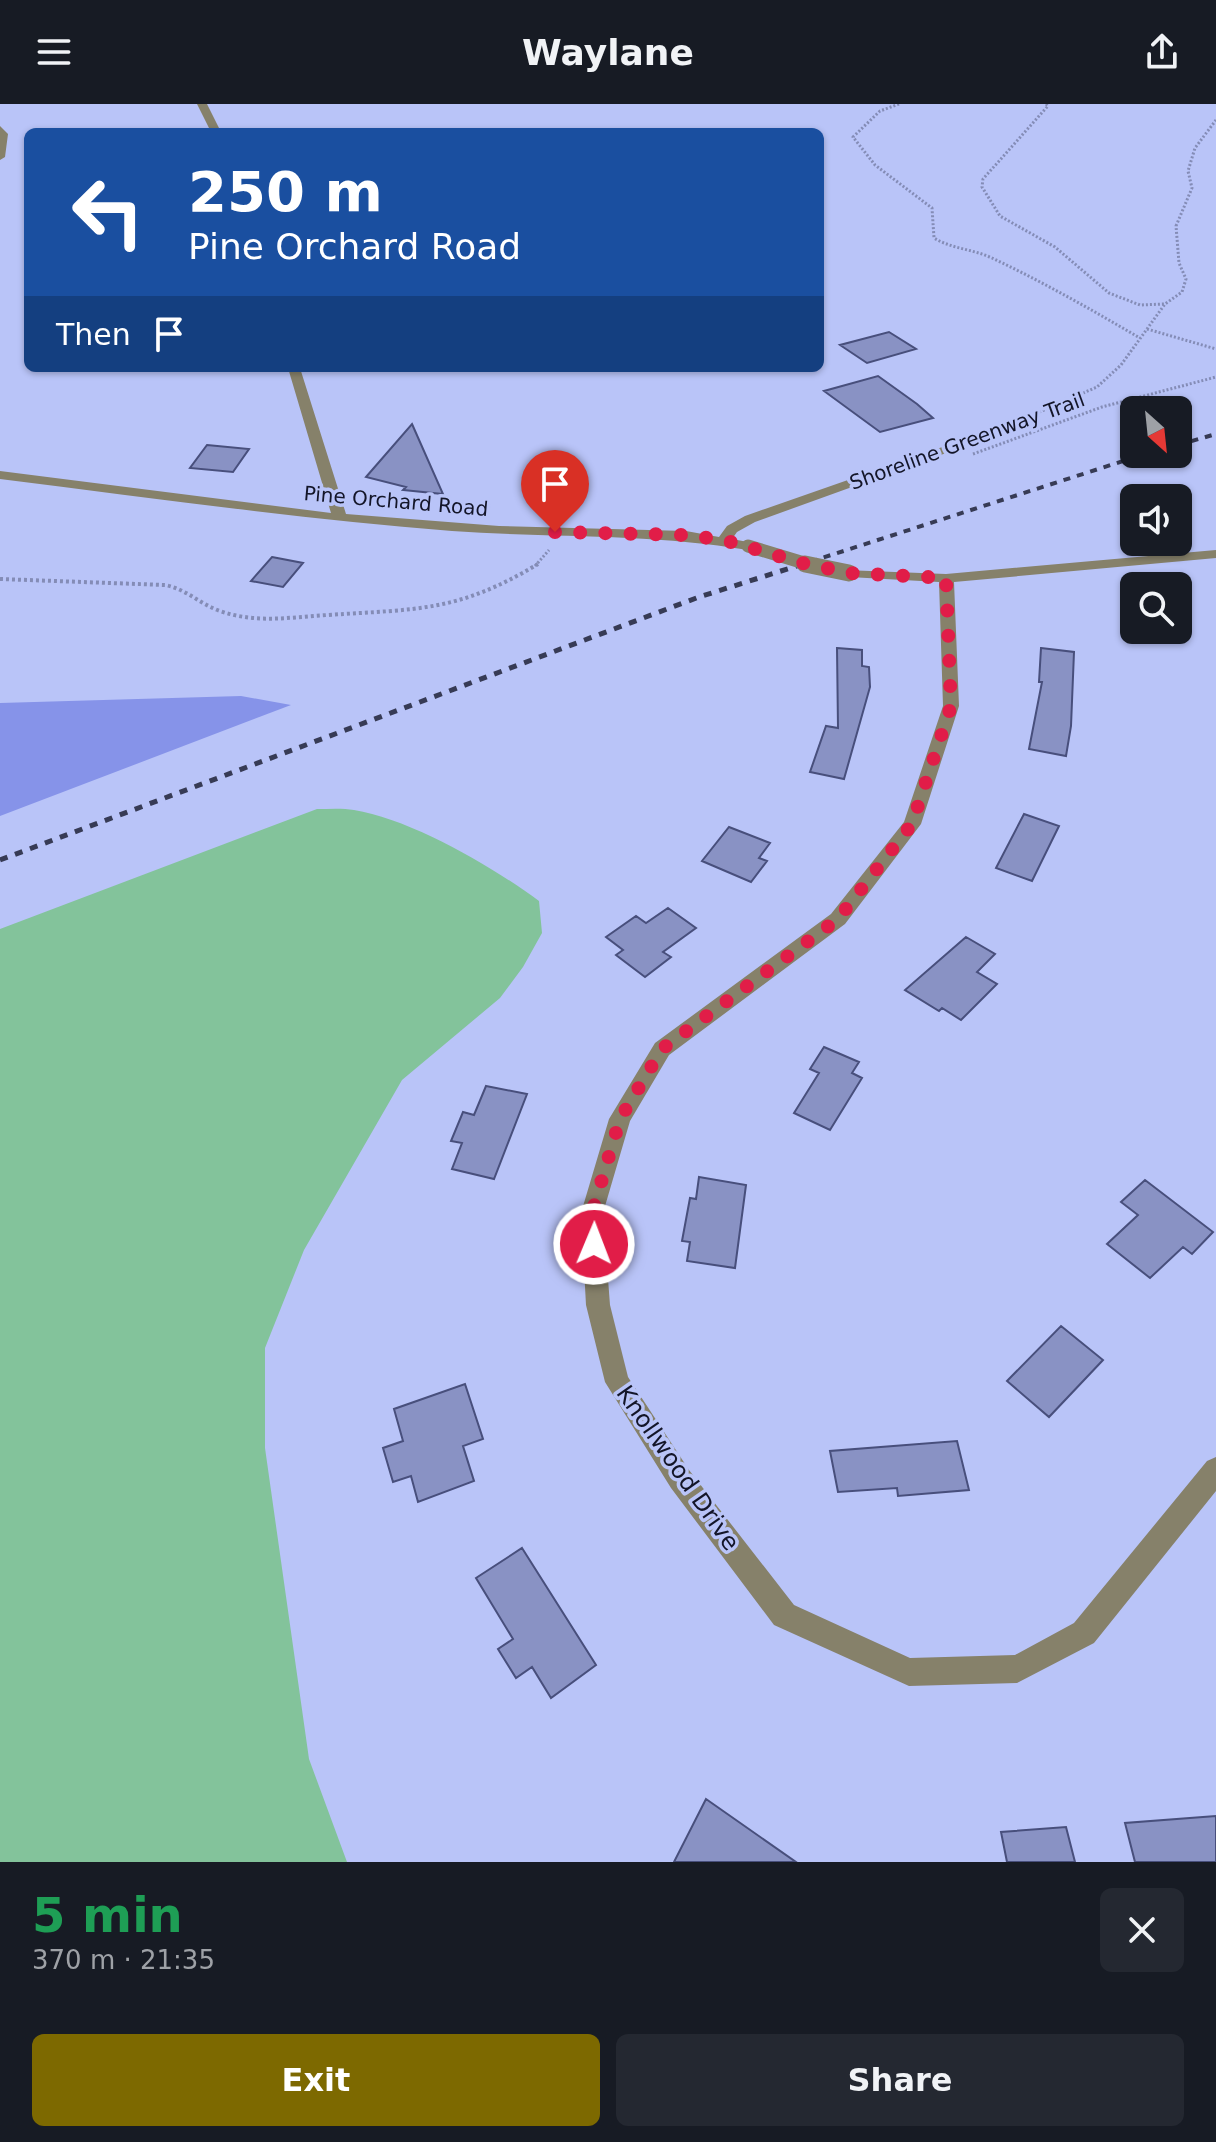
<!DOCTYPE html>
<html lang="en">
<head>
<meta charset="utf-8">
<style>
  :root { --surface:#171b24; --page:#242831; --text:#f1f3f6; --muted:#9ea1a6; --accent:#7d6900 }
  body { margin:0; font-family:"DejaVu Sans",sans-serif; background:var(--page); color:var(--text); height:100vh; display:flex; flex-direction:column; font-size:30px; white-space:nowrap }
  * { box-sizing:border-box; margin:0 }
  p { font-size:26px; color:var(--muted) }
  .icon { flex:none; width:44px; height:44px; fill:none; stroke:currentColor; stroke-width:2; stroke-linecap:round; stroke-linejoin:round }
  .map { position:relative; height:1758px; overflow:hidden }
  .details { display:flex; flex-direction:column; background:var(--surface); flex:1 }
  .details>* { flex:none }
  .guide { position:absolute; left:24px; top:24px; width:800px; height:244px; border-radius:12px; box-shadow:0 2px 6px #0004; background:#1a4fa0; color:#fff; overflow:hidden }
  .needle { width:52px; rotate:153deg }
  .fabs { position:absolute; left:1120px; top:292px; display:grid; gap:16px }
  .fabs a { display:grid; place-items:center; width:72px; height:72px; border-radius:12px; background:var(--surface); box-shadow:0 2px 6px #0004; font-size:40px }
  .pin { position:absolute; display:grid; place-items:center; width:68px; height:68px; color:#fff; margin:-82px -34px; border-radius:50% 50% 50% 0; rotate:-45deg; box-shadow:0 0 8px #0007 }
  .pin .icon { rotate:45deg }
  .me { position:absolute; width:88px; margin:-44px; rotate:1deg; stroke-linejoin:round; filter:drop-shadow(0 0 6px #0008) }
  .turn { display:flex; align-items:center; gap:28px; height:168px; padding:0 32px; font-size:36px }
  .turn .icon { width:104px; height:104px; stroke-width:2.5 }
  .turn b { display:block; font-size:56px; line-height:68px }
  .then { display:flex; align-items:center; height:76px; padding:0 32px; background:#0003; gap:16px; font-size:30px }
  .round { display:grid; place-items:center; flex:none; width:84px; height:84px; border-radius:12px; background:var(--page) }
  .overview { display:flex; align-items:center; justify-content:space-between; height:136px; padding:0 32px }
  h1 { font-size:48px; font-weight:800; line-height:60px; color:#1e9e55 }
  .primary-button { display:flex; gap:16px; margin-top:auto; padding:16px 32px }
  .primary-button a { flex:1; height:92px; border-radius:12px; background:var(--accent); color:#fff; font-size:32px; font-weight:800; line-height:92px; text-align:center }
  .primary-button a+a { background:var(--page); color:var(--text) }
  header { display:flex; justify-content:space-between; align-items:center; height:104px; padding:0 32px; background:var(--surface); font-size:36px; font-weight:800 }
  .map>svg:first-child { display:block }
  .green { fill:#83c39b }
  .water { fill:#8693e9 }
  .building { fill:#8992c4; stroke:#484f7c; stroke-width:2 }
  .lines { fill:none; stroke-linecap:round; stroke-linejoin:round }
  .path-far1 { stroke:#848cb6; stroke-width:3; stroke-dasharray:2 2; stroke-linecap:butt }
  .path { stroke:#848cb6; stroke-width:4; stroke-dasharray:3 3; stroke-linecap:butt }
  .minor { fill:#86816a; fill-rule:evenodd }
  .rail-far1 { stroke:#373b55; stroke-width:4; stroke-dasharray:7 7; stroke-linecap:butt }
  .rail { stroke:#373b55; stroke-width:5; stroke-dasharray:8 8; stroke-linecap:butt }
  .minor-bridge-far1 { stroke:#86816a; stroke-width:13 }
  .minor-bridge { stroke:#86816a; stroke-width:17 }
  .route { stroke:#e11d48; stroke-width:14; stroke-dasharray:0 25.2 }
  .labels { text-anchor:middle; stroke-width:7; stroke-linejoin:round; paint-order:stroke }
  .far-street-label { font-size:20px; fill:#131528; stroke:#b9c4f8 }
  .street-label { font-size:24px; fill:#131528; stroke:#b9c4f8 }
</style>
</head>
<body>
<header><svg class="icon" aria-label="menu" viewBox="0 0 24 24"><path d="M4 6h16M4 12h16M4 18h16"/></svg>Waylane<svg class="icon" aria-label="share" viewBox="0 0 24 24"><path d="M12 15V3M7 8l5-5 5 5M5 13v7h14v-7"/></svg></header>
<div class="map">
<svg width="1216" height="1758" viewBox="0 0 1216 1758">
  <rect width="100%" height="100%" fill="#b9c4f8"/>
  <path class="green" d="M317,705c12,0 26,-1 37,1 57,9 139,57 185,91l3,32 -19,34 -23,31 -98,82 -98,170 -39,98v100l44,311 38,103h-347v-933z"/>
  <path class="water" d="M241,592l50,9 -291,111v-113z"/>
  <path class="building" d="M889,228l27,17 -49,14 -27,-18z
    M878,272l39,28 16,14 -53,14 -56,-41z
    M412,320l31,70 -40,-4 3,-3 -40,-10z
    M207,341l42,4 -16,23 -43,-4z
    M272,453l31,6 -20,24 -32,-6z
    M837,544l25,2v16l7,1 1,20 -26,92 -34,-7 16,-46 12,2z
    M1041,544l33,4 -3,74 -5,30 -37,-7 13,-67h-3z
    M1024,710l35,12 -27,55 -36,-13z
    M729,723l41,16 -11,15 8,3 -16,21 -49,-21z
    M668,804l28,20 -33,24 8,5 -26,20 -29,-22 7,-5 -17,-13 30,-21 10,7z
    M966,833l29,17 -18,18 20,12 -36,36 -19,-12 -3,3 -34,-21z
    M824,943l35,15 -7,11 10,5 -32,52 -36,-17 25,-40 -9,-4z
    M486,982l41,8 -33,85 -42,-10 10,-26 -11,-2 12,-29 11,3z
    M699,1073l47,8 -11,83 -48,-7 3,-19 -8,-1 8,-43 6,1z
    M1145,1076l68,52 -21,22 -9,-7 -33,31 -43,-34 31,-29 -17,-13z
    M1061,1222l42,34 -54,57 -42,-36z
    M465,1280l18,55 -20,7 11,35 -56,21 -7,-26 -18,6 -10,-34 20,-7 -9,-32z
    M957,1337l12,49 -71,6 -1,-8 -59,4 -8,-41z
    M522,1444l74,117 -45,33 -19,-31 -16,11 -18,-29 15,-10 -37,-61z
    M706,1695l90,63h-122z
    M1216,1712v46h-81l-10,-39z
    M1066,1723l9,35h-68l-6,-30z"/>
  <g class="lines">
    <path class="path-far1" d="M899,0l-19,7 -27,26 22,28 57,43 2,30c18,11 39,11 58,20 51,24 100,52 148,80
      M1046,0l2,2 -65,73 -1,8 18,29 55,31 54,46 31,12 24,-1
      M1147,225l69,20
      M1003,325l-5,-5 21,-2
      M973,337l124,-54 24,-22 44,-61 17,-12 4,-13 -7,-16 -3,-37 16,-38 -4,-17 7,-23 21,-28
      M973,350l129,-47 114,-30
      M535,462l14,-16"/>
    <path class="path" d="M0,475l165,6c21,4 35,19 55,26 37,13 71,6 108,4 90,-6 130,-3 210,-51"/>
    <path class="minor" d="M197,0h10l14,28h-10z
      M0,22l8,8 -3,23 -5,3z
      M288,264h12l46,146 153,12 187,5 33,6 8,-11 18,-10 203,-71 12,3 -205,74 -18,10 -5,7 21,4v6l-5,1c-99,-17 -196,-12 -296,-19 -151,-12 -301,-33 -452,-52v-8l331,42z
      M1216,446v8l-262,24 5,124 -38,118 -76,100 -176,131 -39,66 -27,92 7,92 18,72 61,93 105,135 116,53 105,-3 59,-32 133,-162 9,-4v34l-122,152 -77,40 -108,3 -135,-61 -103,-137 -66,-106 -19,-77 -5,-92 28,-94 46,-76 176,-129 73,-92 39,-116 -4,-124 -90,-5 -5,-1v-6l102,4z"/>
    <path class="rail-far1" d="M1178,341l38,-11
      M797,462l348,-112"/>
    <path class="rail" d="M0,756l699,-263 104,-33"/>
    <path class="minor-bridge-far1" d="M748,442l66,20"/>
    <path class="minor-bridge" d="M805,460l44,9"/>
  </g>
  <g class="lines">
    <path class="route" d="M555,428l131,3 38,5 78,23 47,10 97,5 5,128 -39,118 -74,95 -176,130 -42,70 -28,94 2,31"/>
  </g>
  <g class="labels">
    <g class="far-street-label">
      <text transform="translate(967 337) rotate(-20)" y="7">Shoreline Greenway Trail</text>
      <text transform="translate(396 397) rotate(5)" y="7">Pine Orchard Road</text>
    </g>
    <g class="street-label">
      <text transform="translate(678 1364) rotate(55)" y="8">Knollwood Drive</text>
    </g>
  </g>
</svg>
<div class="fabs">
<a><svg class="needle" viewBox="-14 -14 28 28"><path d="M0-13l5 13h-10z" fill="#e53935"/><path d="M0 13l5-13h-10z" fill="#9ea1a6"/></svg></a>
<a><svg class="icon" aria-label="sound" viewBox="0 0 24 24"><path d="M4 9h4l5-4v14l-5-4H4zM17 9q2 3 0 6"/></svg></a>
<a><svg class="icon" aria-label="search" viewBox="0 0 24 24"><circle cx="10" cy="10" r="6"/><path d="M15 15l6 6"/></svg></a>
</div>
<div class="pin" style="left:555px;top:428px;background:#d93025"><svg class="icon" aria-label="arrive" viewBox="0 0 24 24"><path d="M6 21V4h12l-3 4 3 4H6"/></svg></div>
<svg class="me" style="left:594px;top:1140px" viewBox="-20 -20 40 40"><circle r="17" fill="#e11d48" stroke="#fff" stroke-width="3"/><path d="M0-11L8 9 0 5-8 9z" fill="#fff"/></svg>
<div class="guide">
<div class="turn"><svg class="icon" aria-label="left" viewBox="0 0 24 24"><path d="M17 20v-9H6M10 6l-5 5 5 5"/></svg><div><b>250 m</b>Pine Orchard Road</div></div>
<div class="then">Then<svg class="icon" aria-label="arrive" viewBox="0 0 24 24"><path d="M6 21V4h12l-3 4 3 4H6"/></svg></div>
</div>
</div>
<section class="details">
<div class="overview"><div><h1>5 min</h1><p>370 m · 21:35</p></div><a class="round"><svg class="icon" aria-label="close" viewBox="0 0 24 24"><path d="M6 6l12 12M18 6L6 18"/></svg></a></div>
<div class="primary-button"><a>Exit</a><a>Share</a></div>
</section>
</body>
</html>
